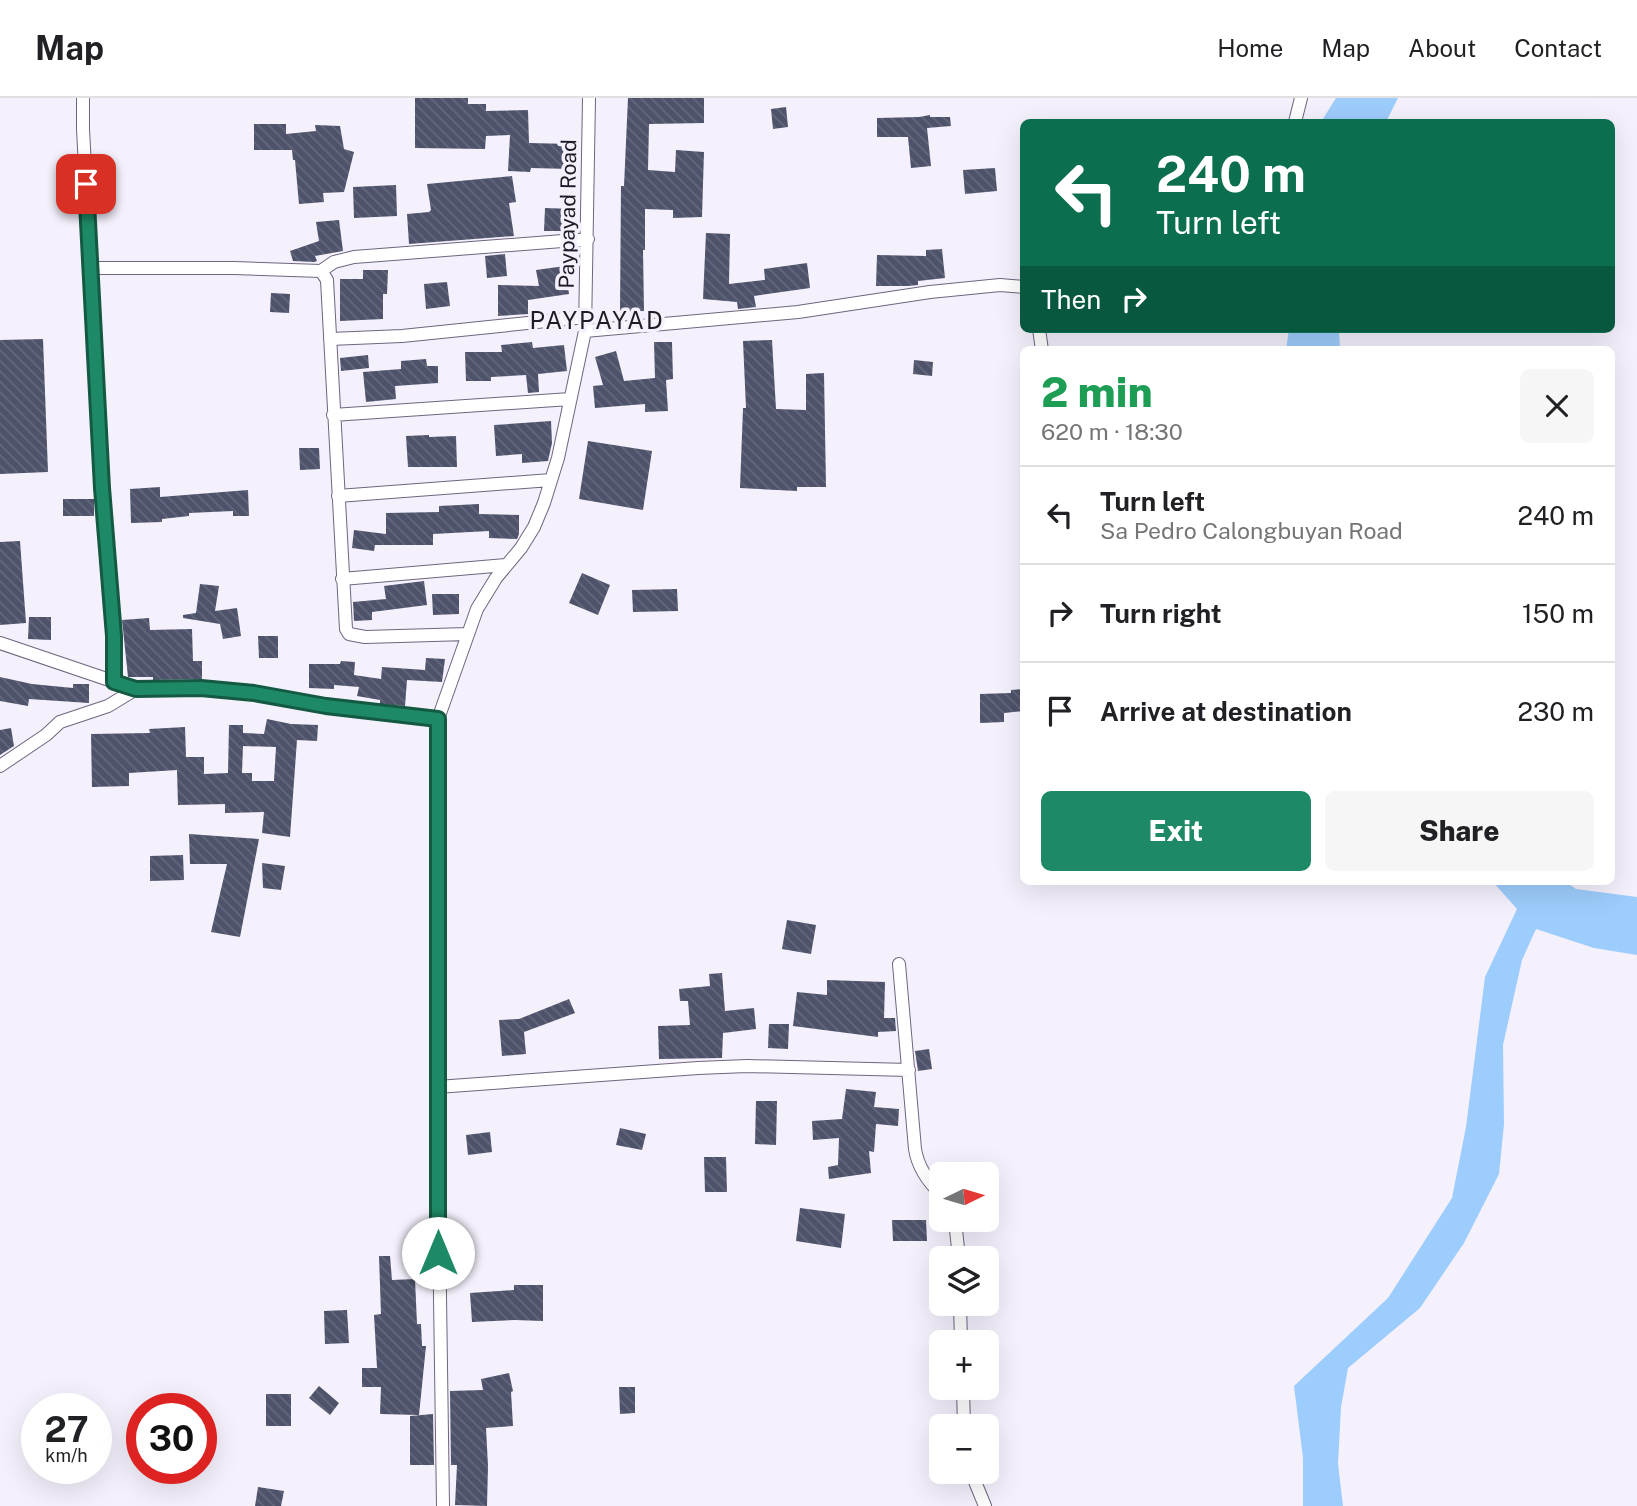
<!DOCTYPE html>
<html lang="en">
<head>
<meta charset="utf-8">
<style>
  :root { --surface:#fff; --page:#f6f6f6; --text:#202124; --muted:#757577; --line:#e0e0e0; --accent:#1e8966 }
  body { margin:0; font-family:"Public Sans",sans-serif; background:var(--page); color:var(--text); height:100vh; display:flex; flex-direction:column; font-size:26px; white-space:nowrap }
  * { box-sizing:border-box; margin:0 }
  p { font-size:23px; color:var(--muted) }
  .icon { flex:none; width:38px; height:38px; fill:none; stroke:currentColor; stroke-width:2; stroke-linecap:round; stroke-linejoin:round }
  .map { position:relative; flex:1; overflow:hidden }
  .side { position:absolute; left:1020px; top:248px; width:595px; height:539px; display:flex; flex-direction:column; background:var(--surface); border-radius:10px; box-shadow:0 7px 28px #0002 }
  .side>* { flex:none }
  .top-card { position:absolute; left:1020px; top:21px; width:595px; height:214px; border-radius:10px; box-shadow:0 7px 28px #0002; background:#0b6e4f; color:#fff; overflow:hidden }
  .needle { width:46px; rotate:85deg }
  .buttons { position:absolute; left:929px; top:1064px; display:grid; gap:14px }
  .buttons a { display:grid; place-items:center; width:70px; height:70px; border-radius:10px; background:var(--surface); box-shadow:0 7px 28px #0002; font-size:35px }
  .speed { position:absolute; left:21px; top:1295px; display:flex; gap:14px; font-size:35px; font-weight:700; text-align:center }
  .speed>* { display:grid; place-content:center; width:91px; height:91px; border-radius:50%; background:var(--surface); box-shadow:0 7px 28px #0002; line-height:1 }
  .speed small { font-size:18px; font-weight:400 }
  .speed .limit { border:10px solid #d22; background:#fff; color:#111 }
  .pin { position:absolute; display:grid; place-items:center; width:60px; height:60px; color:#fff; margin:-30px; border-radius:14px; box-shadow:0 4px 10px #0006 }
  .me { position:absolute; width:77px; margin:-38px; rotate:0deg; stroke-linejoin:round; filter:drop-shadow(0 0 5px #0008) }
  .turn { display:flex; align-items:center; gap:24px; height:147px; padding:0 21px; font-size:32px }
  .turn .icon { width:91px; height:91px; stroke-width:2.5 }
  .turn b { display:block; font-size:49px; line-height:60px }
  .then { display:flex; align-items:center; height:66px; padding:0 21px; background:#0003; gap:14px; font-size:26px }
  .round { display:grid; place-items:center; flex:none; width:74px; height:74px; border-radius:10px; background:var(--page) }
  .headline { display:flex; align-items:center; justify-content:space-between; height:119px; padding:0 21px }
  h1 { font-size:42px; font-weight:800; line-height:52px; color:#1e9e55 }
  .primary-button { display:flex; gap:14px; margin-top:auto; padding:14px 21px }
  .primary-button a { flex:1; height:80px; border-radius:10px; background:var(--accent); color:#fff; font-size:28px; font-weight:800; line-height:80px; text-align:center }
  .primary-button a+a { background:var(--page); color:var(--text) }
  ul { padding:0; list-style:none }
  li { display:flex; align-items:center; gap:21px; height:98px; padding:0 21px; border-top:2px solid var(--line) }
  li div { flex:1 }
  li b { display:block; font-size:26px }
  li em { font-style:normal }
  header { display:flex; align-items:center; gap:42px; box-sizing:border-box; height:98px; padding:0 35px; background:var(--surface); border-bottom:2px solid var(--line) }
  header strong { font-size:33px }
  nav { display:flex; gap:38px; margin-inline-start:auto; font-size:24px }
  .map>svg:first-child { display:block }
  .water { fill:#9dcdfc }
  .building { fill:url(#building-back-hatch); fill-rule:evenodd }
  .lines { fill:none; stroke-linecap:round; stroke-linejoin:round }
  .minor-casing { stroke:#6f657e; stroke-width:14 }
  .minor { stroke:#fff; stroke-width:12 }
  .route-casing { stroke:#145942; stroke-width:18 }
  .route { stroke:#1e8966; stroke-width:12 }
  .labels { text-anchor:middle; stroke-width:7; stroke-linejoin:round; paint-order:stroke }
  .street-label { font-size:21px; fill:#1f1b25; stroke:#f4f0fc }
  .quarter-label { font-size:24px; letter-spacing:2px; fill:#1f1b25; stroke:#f4f0fc }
</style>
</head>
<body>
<header>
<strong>Map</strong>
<nav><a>Home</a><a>Map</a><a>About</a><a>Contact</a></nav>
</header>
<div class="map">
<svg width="1637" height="1408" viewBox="0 0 1637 1408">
  <defs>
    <pattern id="building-back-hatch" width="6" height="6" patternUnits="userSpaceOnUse" patternTransform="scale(1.75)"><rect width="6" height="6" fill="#4e536b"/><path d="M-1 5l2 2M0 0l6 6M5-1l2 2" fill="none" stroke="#64687c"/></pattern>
  </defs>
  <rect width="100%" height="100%" fill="#f4f0fc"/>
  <path class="water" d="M1336,0h62l-12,24h-65z
    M1289,231h50l1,21h-54z
    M1493,784h73l10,7 61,8v58l-43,-7 -58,-19 -14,31 -19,85 1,79 -5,50 -35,69 -44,65 -72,60 -7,39 -3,57 5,42h-40v-48l-9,-72 94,-88 64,-100 14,-71 19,-150 32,-68z"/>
  <path class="building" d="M415,0h53v6h18v7l42,-1 1,33 43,1 -1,25 -40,-1 -1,4 -22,-1 2,-36 -24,1 -1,13 -70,-1z
    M628,0h76v25l-55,1 -1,46 27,2 1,-22 28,2 -2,65 -29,1v-8l-28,-1v41h-2l1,61 -24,1 1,-126h3z
    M786,9l2,20 -15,2 -2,-20z
    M930,17v2h20l1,9 -24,2 4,38 -20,2 -3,-31h-31v-19l42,-1z
    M254,26h32v10l30,-3 -1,-6 25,1 4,23 10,3 -10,40 -21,1 1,9 -25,2 -4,-44h-2l-1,-10h-38z
    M995,70l2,23 -32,3 -2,-24z
    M512,78l4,26 -7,1 5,33 -105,8 -2,-30 22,-2 2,-2 -4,-26z
    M396,87l1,31 -43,2 -1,-31z
    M545,110l28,1 -1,22h-28z
    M339,122l4,31 -28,5 2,5 -3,1 -21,-1 -3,-10 29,-10 -3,-19z
    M706,135l24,1 -1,50 36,-4 -1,-11 43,-6 3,25 -56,8 2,11 -18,2 -1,-7 -34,-3z
    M942,151l3,29 -27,3v4l-10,1h-32l1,-31 49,1v-6z
    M505,156l2,22 -20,2 -2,-22z
    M565,168l4,28 -41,6v14l-30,2v-31l41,1 -3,-16z
    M363,172h25l-1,24h-4v25l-43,2v-42h23z
    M447,184l3,24 -24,3 -2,-25z
    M271,195l19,1 -1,19 -19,-1z
    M43,241l5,133 -48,2v-134z
    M772,242l4,69 30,1v-36l18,-1 2,114h-29v4l-57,-3 3,-80h3l-3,-67z
    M532,244l1,6 31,-3 3,26 -29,3 1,18 -11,1 -2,-18 -35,2v4h-25l-1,-29h37l-1,-7z
    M654,244h18l1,37 -7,1 2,31 -23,1v-8l-50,4 -2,-22 10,-1 -8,-28 21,-6 8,30 31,-3z
    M368,257l1,13 -28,3 -1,-13z
    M426,261l1,7h11v17l-43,3 1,13 -30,3 -3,-30 38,-3v-8z
    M914,262l19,2 -1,14 -19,-2z
    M551,323l1,22 -4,18 -26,2v-9l-26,2 -2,-31z
    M429,337v2l27,-1 1,31h-49l-2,-31z
    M588,343l64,10 -9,59 -64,-11z
    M299,350h20l1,21 -20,1z
    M160,389v10l88,-7 1,26h-16v-5l-44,2v3l-27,3v3l-31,1 -1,-34z
    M63,401h31v17h-31z
    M479,406v10l40,1v19l-2,5 -28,-1v-7l-56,3v11h-58l-1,6 -22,-3 2,-18 32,4v-21l53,-1v-6z
    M20,443l6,82 -26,2v-83z
    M582,475l28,12 -12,30 -29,-12z
    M424,483l3,24 -55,7v8l-18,1 -1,-19 33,-3 -2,-13z
    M200,486l19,2 -4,25 22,-3 4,28 -18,3 -3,-15 -37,-6v-3l13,-2z
    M677,491l1,22 -45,1 -1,-22z
    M432,496h27v20l-26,1z
    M29,519h22v23l-23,-1z
    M149,520l1,12 42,-1 1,32h9v18l-49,1v-3h-25l-6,-57z
    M258,538h20v22h-19z
    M426,560l19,1 -3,23 -35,-2 -2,26 -25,-2v-4l-23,-4 2,-9 -25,-2v4l-25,-1v-24h31l1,-3 14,1 -1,13 27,4 1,-12 43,3z
    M0,579l32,7 41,4v-4h16v19l-60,-4 -1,7 -28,-5z
    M1024,591v22l-20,2v9l-24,1v-29l31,-1v-3z
    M267,621l24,5 27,1 -1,16 -20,-1 -7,97 -28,-4 2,-21 -39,1v-9l-47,1 -1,-35 -48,3v13l-37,1 -1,-53 59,-1 -1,-4 36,-2 1,30h18v17l24,-1 1,-48h14v8l21,1zM243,648l33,1 -2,34h-22v-8h-10z
    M11,630l3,18 -14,9v-25z
    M189,736l70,5 -19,98 -29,-5 16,-68h-37z
    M183,757l1,25 -34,1v-25z
    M262,765l23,3 -4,24 -18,-2z
    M787,822l29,5 -5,29 -29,-5z
    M722,875l3,38 29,-3 2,21 -33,4 -1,25 -63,1 -1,-33 32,-1 -2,-24h-8l-1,-12 31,-3 -1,-12z
    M827,882l58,2 -1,36h11l1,13 -18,1v5l-85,-11 4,-34 30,3z
    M569,901l6,14 -51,19 2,22 -24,2 -3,-36 20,-1z
    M769,926h20l-1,25 -20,-1z
    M929,951l3,20 -14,2 -3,-20z
    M846,991l30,3 -2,15 25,2 -1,17 -22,-2 -2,28 -5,-1 2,22 -42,6 -1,-12 10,-2 1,-27 -26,2 -1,-19 30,-2z
    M756,1003h21l-1,44 -21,-1z
    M620,1030l26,6 -4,16 -26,-5z
    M490,1034l2,20 -24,3 -2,-20z
    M704,1059h22l1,35h-22z
    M800,1110l45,6 -4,34 -45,-7z
    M892,1122h34l1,21h-34z
    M379,1158h11l2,24 23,-1 2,45h4l1,22h4l-7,69 -39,-1 1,-27h-19v-19h15l-3,-53 7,-1z
    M514,1187h29v36l-28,-1 -43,2 -2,-29 44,-3z
    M347,1212l2,33 -24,1 -1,-33z
    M509,1275l4,18 -2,1 2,34 -27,2 2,38 -1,40 -32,-1 2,-40h-6l-1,-74 33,-1 -2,-11z
    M319,1288l20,17 -9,12 -21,-17z
    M619,1289h16v26l-15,1z
    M266,1296h25v32h-25z
    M433,1316l1,51h-24v-49z
    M258,1389l26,4 -3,15h-26z"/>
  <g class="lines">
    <defs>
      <path id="minor" d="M83,0v31l19,359 12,148v47
        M1295,24l6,-24
        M91,170h143l87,3 6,9 19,349 3,5 16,3 102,-3
        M321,173l13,-9 20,-5 234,-18
        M1039,231l3,21
        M585,233l213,-19 132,-20 70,-7 24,2
        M330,241l72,-3 184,-19
        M333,317l237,-16
        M338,398l213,-16
        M342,481l164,-14
        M0,545l136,46
        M0,668l46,-31 14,-13 48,-16 28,-17 88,1 30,3 72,14 112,12
        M899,866l16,185c3,19 13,33 27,46
        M437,989l261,-19 49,-2 162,4
        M955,1122l4,38
        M960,1206l1,38
        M963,1290l1,38
        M971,1374l14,34
        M443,1408l-6,-419 1,-368 39,-110 19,-31 25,-30 13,-21 10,-24 14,-45 27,-127 4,-233"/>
    </defs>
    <use href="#minor" class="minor-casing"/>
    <use href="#minor" class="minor"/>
  </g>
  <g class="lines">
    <defs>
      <path id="route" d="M86,86l16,304 12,148v46l22,7 65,-1 53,5 72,13 112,13v534"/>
    </defs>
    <use href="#route" class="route-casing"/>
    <use href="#route" class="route"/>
  </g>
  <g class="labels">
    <g class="street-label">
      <text transform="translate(568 116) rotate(-89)" y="7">Paypayad Road</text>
    </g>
    <g class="quarter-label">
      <text x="597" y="231">PAYPAYAD</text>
    </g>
  </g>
</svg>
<div class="buttons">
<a><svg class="needle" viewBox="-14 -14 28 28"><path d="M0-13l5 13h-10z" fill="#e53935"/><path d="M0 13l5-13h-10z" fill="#757577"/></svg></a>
<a><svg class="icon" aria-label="layers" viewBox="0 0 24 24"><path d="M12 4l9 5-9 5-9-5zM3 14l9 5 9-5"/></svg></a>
<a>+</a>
<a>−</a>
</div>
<div class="speed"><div>27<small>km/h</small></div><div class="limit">30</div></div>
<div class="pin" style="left:86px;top:86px;background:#d93025"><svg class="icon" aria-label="arrive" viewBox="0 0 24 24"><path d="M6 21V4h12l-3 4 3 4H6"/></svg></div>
<svg class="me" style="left:438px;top:1155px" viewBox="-20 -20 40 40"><circle r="19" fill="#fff"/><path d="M0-13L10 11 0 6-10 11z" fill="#1e8966"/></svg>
<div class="top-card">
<div class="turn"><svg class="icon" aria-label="left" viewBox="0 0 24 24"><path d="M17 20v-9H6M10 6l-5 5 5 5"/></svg><div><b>240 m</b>Turn left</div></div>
<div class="then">Then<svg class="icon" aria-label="right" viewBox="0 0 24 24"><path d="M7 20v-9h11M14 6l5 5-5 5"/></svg></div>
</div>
<section class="side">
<div class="headline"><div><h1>2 min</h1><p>620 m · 18:30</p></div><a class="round"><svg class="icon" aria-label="close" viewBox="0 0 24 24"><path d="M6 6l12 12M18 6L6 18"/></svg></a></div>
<ul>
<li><svg class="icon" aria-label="left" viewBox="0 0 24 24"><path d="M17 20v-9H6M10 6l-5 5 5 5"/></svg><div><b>Turn left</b><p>Sa Pedro Calongbuyan Road</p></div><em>240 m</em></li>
<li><svg class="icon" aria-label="right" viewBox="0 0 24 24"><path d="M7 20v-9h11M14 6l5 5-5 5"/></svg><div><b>Turn right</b></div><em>150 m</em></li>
<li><svg class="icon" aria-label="arrive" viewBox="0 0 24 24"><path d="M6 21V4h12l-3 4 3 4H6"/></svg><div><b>Arrive at destination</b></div><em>230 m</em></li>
</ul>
<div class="primary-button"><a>Exit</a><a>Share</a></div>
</section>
</div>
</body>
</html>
